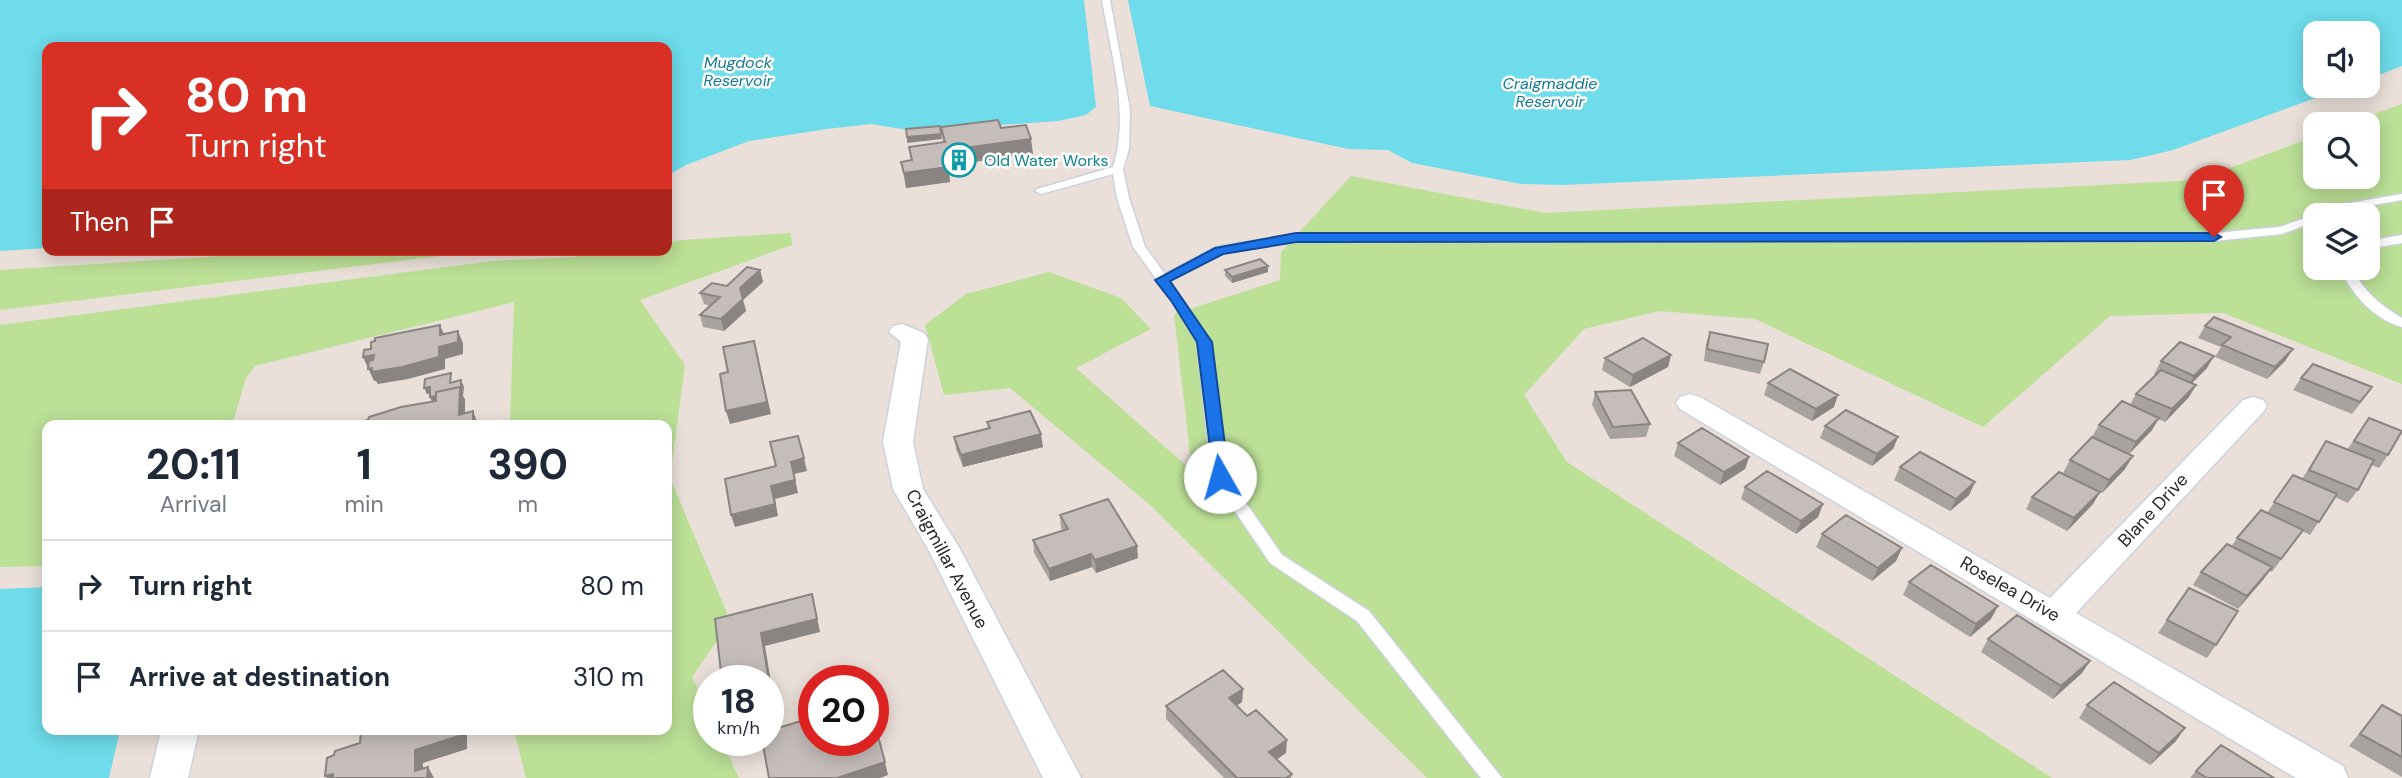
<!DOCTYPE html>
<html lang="en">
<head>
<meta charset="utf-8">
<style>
  :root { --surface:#fff; --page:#f6f6f7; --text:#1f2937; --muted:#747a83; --line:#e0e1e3 }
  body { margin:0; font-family:"DM Sans",sans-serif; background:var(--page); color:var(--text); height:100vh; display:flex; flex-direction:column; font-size:26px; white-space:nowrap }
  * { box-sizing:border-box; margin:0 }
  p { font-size:23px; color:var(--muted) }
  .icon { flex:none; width:38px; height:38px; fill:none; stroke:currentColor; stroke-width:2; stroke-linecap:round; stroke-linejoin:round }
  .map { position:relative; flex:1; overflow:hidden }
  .drawer { position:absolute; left:42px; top:420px; width:630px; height:315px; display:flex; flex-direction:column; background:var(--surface); border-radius:14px; box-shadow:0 4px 18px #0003 }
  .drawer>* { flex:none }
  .banner { position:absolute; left:42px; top:42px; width:630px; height:214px; border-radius:14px; box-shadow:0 4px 18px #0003; background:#d93025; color:#fff; overflow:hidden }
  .tools { position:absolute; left:2303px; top:21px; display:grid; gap:14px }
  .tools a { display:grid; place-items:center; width:77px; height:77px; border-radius:14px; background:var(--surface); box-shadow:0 4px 18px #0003; font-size:35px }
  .speed { position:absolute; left:693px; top:665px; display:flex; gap:14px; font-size:35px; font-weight:700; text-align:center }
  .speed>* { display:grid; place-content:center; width:91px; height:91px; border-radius:50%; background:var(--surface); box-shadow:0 4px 18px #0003; line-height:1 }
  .speed small { font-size:18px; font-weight:400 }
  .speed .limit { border:10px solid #d22; background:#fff; color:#111 }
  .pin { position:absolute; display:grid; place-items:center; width:60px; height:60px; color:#fff; margin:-72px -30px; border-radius:50% 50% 50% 0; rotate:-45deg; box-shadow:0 0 7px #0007 }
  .pin .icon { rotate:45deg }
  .me { position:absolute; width:77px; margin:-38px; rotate:353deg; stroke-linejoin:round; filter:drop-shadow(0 0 5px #0008) }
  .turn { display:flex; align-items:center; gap:24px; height:147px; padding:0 28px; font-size:32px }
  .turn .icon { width:91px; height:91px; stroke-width:2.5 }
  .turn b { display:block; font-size:49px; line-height:60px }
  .then { display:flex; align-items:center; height:66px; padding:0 28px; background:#0003; gap:14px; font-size:26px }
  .eta { display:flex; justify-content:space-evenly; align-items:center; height:119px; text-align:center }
  .eta b { font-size:42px; font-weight:700; line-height:49px }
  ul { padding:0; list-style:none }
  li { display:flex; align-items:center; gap:21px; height:91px; padding:0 28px; border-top:2px solid var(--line) }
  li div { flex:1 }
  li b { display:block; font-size:26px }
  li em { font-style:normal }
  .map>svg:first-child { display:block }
  .green { fill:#bbe096; fill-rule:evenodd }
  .water { fill:#6edcea }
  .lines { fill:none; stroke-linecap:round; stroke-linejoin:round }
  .service-casing { stroke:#ccd2dc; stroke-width:3 }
  .minor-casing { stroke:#ccd2dc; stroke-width:3 }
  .service { fill:#fff; fill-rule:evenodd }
  .minor { fill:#fff; fill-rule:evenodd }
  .wall { fill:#a9a39f }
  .shaded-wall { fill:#8a8482 }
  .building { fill:#c5bdb9; stroke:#8a8482; stroke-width:2 }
  .route { fill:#1a73e8; stroke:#114b97; stroke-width:2 }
  .labels { text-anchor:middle; stroke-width:5; stroke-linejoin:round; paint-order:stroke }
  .far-water-label { font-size:16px; font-style:italic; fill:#117a93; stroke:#fff }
  .far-culture-label { font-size:16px; fill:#0d838f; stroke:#fff; text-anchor:start }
  .street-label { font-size:18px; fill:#282828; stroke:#fff }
</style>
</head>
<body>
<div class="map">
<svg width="2402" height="778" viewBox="0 0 2402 778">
  <rect width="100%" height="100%" fill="#eae0d9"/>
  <path class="green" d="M2402,104v280l-179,-71 -113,3 -127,111 -228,-108 -95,-8 -76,18 -60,66 43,67 485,316h-625l-277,-273 -140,-117 -66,7 -19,-70 41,-31 83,-22 72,26 30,31 -75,39 116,103 -18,-157 106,-34 1,-28 70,-76 194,37 653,-33 117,-44v41h53v-53h-21zM2315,215h53v53h-53z
    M791,233l1,12 -152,55 45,65 -15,113 57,135 -6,22 -29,42 17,36v27h12l18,38h-213l-12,-48h153v-305h-157l4,-123 -259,64 -9,12 -14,47h-185v141l-47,1v-242l492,-64 82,-4 44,-7h49v-7l14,-3z
    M317,250h172l-489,60v-40z"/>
  <path class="water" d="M0,0h1084l12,107 -10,8 -28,6 -144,10 -43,-7 -44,5 -78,12 -63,24 -19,11v-129h-620v201l-47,3z
    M1128,0h1274v66l-34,13v-46h-53v53h33l-175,64 -43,10 -568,25 -41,-1 -109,-21 -24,-13 -40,-1 -198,-43z
    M47,587v143h73l-11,48h-109v-189z"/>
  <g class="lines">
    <defs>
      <path id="service" d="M1102,0h8l20,110 -1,39 -6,20 6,29 16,49 20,27 51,-27 80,-13 918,-1 66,-6 64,-23 58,-10v6l-52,9 -18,6h-17v7l-33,12 -68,7 -918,1 -73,11 -53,28 41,61 17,135 54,78 87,56 133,167h-21l-124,-157 -87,-58 -58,-86 -15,-135 -25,-41 -39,-54 -16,-49 -4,-24 -72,20 -6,-3 2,-2 76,-22c17,-53 -2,-113 -11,-167z
        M2402,235v8l-34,6v-8z
        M2340,268h12c11,23 28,37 50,50v9c-28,-8 -51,-33 -62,-59z"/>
      <path id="minor" d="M902,324l22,9 4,6 -15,103 10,47 37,60 121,229h-38l-115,-229 -35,-60 -10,-47 18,-100 -12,-10 4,-6z
        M1690,394l10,3 350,201 193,-198 10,-3 10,3 4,6 -4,6 -187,201 267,153 5,12h-52l-616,-369 -4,-6 4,-6z
        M161,730h38l-11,48h-38z"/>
    </defs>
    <use href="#service" class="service-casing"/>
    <use href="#minor" class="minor-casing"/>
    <use href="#service" class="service"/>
    <use href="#minor" class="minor"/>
  </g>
  <path class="wall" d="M941,127l60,1 32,26 -67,9 1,7 -18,2 1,10 -44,6 -5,-26 10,-1 -2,-14 34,-5z
    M760,270l3,12 -20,18 3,11 -22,20 -21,-4 -3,-12 10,-9 -6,-2 -4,-11 27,-7z
    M1225,270l43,2 -36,11 -7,-7z
    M2205,326l88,23 -8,12 -18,18 -52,-22 6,-10 -23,-9z
    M1710,332l54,30 -4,12 -56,-13 2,-17z
    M1671,355l-3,12 -38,20 -28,-17 3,-12z
    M2161,361l46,7 -15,15 4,2 -7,12 -24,25 -7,-3 -6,11 -23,24 -4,15 -23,24 -2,-1 -7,12 -26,27 -41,-22 6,-12 68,-5 -37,-19 7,-13 22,-23 7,-12 31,-20 6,-11 20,-20h-2z
    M2301,378l62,22 -11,14 -59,-24z
    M1768,383l66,24 -22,14 -48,-26z
    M1595,392l55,32 -4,13 -36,2 -18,-34z
    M2369,418l19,37 -9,13 -7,-3 -14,25 -10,13 -13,-6 -25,38 -8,-4 -30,41 -2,-1 -32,38 -45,-24 8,-13 30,-25 6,-9 30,-25 26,-38 9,4 24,-38 21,9z
    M987,422l56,25 -80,20 -7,-18 -2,-12 34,-8z
    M1825,426l73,11 -5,12 -21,17 -52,-28z
    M1678,443l71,14 -4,12 -25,16 -46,-29z
    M1900,467l75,15 -6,13 -19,16 -56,-31z
    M1745,487l78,17 -5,13 -22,17 -55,-35z
    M1060,515l78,43 -42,15 -4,-6 -42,14 -16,-28 -1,-13 30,-9 -2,-3z
    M1822,534l80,14 -6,13 -24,20 -56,-34z
    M1909,582l82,37 -21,18 -67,-42z
    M2189,588l27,57 -9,13 -49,-25z
    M1988,639l102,22 -8,12 -29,26 -72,-47z
    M1243,689l-1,13 -6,4 50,47 -9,6 15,15 -1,4h-67l-58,-59v-13z
    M2087,705l89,36 -26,24 -71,-47z
    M2382,705l20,11v61l-53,-31z
    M2196,771l78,7h-84z"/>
  <path class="shaded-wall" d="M941,134l1,5 -35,4v-6z
    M1031,139l2,15 -67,9 1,7 -18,2 1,10 -44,6 -2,-15 41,-16 18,-9z
    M1268,266v6l-36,11v-6z
    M760,270l3,12 -20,18 3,11 -22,20 -3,-12 19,-31z
    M440,325l5,12 13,-6 5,12v11l-18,5v10l-37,10 -30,5 -2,-3h-2l-11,-24 77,-22z
    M2293,349l-8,12 -18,18 8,-12z
    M757,353l14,61 -41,10 -4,-13z
    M1671,355l-3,12 -38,20 3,-12z
    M2214,356l-7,12 -20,20 7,-12z
    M461,380l3,7 -1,9 2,3v26l-32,-21 -3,-7z
    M2196,385l-7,12 -24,25 7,-13z
    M430,387l3,6 -6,1 -3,-6z
    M1838,395l-4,12 -22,14 4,-12z
    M473,411l5,13v1h-7z
    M2159,418l-7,12 -23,24 7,-12z
    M1041,434l2,13 -80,20 -2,-12z
    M1898,437l-5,12 -21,17 5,-12z
    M2133,456l-8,13 -23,24 7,-13z
    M1749,457l-4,12 -25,16 4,-13z
    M804,458l3,13 -13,3 4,19 -23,6 3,17 -43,11 -4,-12 40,-29 20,-24z
    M1975,482l-6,13 -19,16 6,-12z
    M2100,492l-7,12 -26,27 7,-13z
    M1823,504l-5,13 -22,17 5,-13z
    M1137,546l1,12 -42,15 -1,-13z
    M1902,548l-6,13 -24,20 6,-13z
    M1091,554l1,13 -42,14 -1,-12z
    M2272,567l-9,13 -25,29 9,-13z
    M812,594l8,38 -55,14 7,42 -4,1v-8h-20l13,-48z
    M1998,606l-7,13 -21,18 6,-13z
    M2090,661l-8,12 -29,26 8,-13z
    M1243,689l-1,13 -13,9v-13z
    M2185,728l-9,13 -26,24 9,-12z
    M459,730h8v19l-44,14v15l-8,-7v-21z
    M1287,740l-1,13 -17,12v-13z
    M885,762l3,13 -8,3h-43z
    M428,767l6,11h-7z
    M333,774l3,4h-9l-2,-2z"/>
  <path class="building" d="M998,120l3,8 25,-3 5,14 -68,9 2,6 -20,3 3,10 -44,6 -3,-11 11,-2 -3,-13 36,-5 -4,-15z
    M940,126l1,8 -34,3 -1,-8z
    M1260,259l8,7 -36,11 -7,-7z
    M747,267l13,3 -20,18 3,11 -22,20 -21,-4 20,-18 -20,-4 12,-10 15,3z
    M2214,317l79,32 -18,18 -53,-22 9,-8 -26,-11z
    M440,325v10l18,-4v11l-19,5v10l-37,10 -30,5v-4l-4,1 1,-8 4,-1 1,-5 -11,2 1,-7 7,-1v-7l4,-1v-3z
    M1710,332l58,12 -4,18 -57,-13z
    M1643,338l28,17 -38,20 -28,-17z
    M754,341l13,61 -41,9 -6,-37 8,-2 -5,-25z
    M2180,342l34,14 -20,20 -33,-15z
    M2313,364l59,23 -12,15 -59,-24z
    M1790,369l48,26 -22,14 -48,-26z
    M2161,370l35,15 -24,24 -36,-15z
    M451,373l-1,10 11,-3v9l-1,-2 -24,5v4l-6,1v-10l-6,1 1,-9z
    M460,387l-1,28 14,-4v14h-110l1,-4 4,-1 1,-3 32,-10 35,-6v-9z
    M1631,390l19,34 -37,3 -18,-35z
    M2122,401l37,17 -23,24 -37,-17z
    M1846,410l52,27 -21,17 -52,-28z
    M1030,411l11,23 -80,21 -7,-18 36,-9 -3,-6z
    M2369,418l33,13 -14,24 -34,-14z
    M1702,428l47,29 -25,15 -46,-29z
    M798,436l6,22 -13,4 4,18 -24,6 4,18 -44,11 -6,-36 51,-13 -6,-24z
    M2092,437l41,19 -24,24 -39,-20z
    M2326,441l48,19 -16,30 -49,-20z
    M1920,452l55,30 -19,17 -56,-32z
    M1767,471l56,33 -22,17 -56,-34z
    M2059,472l41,20 -26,26 -42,-21z
    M2293,475l44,19 -18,28 -45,-20z
    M1108,499l29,47 -42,14 -4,-6 -42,15 -16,-29 35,-11 -8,-14z
    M2261,510l42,20 -22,29 -44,-21z
    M1846,515l56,33 -24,20 -56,-34z
    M2227,544l45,23 -25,29 -46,-24z
    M1931,565l67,41 -22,18 -67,-42z
    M2189,588l49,23 -22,34 -49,-25z
    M812,594l5,25 -56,14 7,42 -20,6h-26l-7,-62z
    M2017,615l73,46 -29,25 -73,-47z
    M1223,670l20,19 -14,9 18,18 9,-6 31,30 -18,12 23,22 -6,4h-49l-71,-72z
    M2114,682l71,46 -26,25 -72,-48z
    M2382,705l20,11v41l-42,-23z
    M814,717v23h59v-22l12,44 -48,16h-68l-7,-38h6v-9z
    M361,730h98v6l-44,14v21l13,-4 -1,11h-94v-4l-8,2 2,-18 7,-3 1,-4 25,-8z
    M2221,745l53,33h-67l-11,-7z"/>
  <path class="route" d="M1296,233h918l7,4 -7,4 -918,1 -73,12 -53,27 42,61 17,135 -3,4h-12l-17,-139 -25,-40 -17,-22 60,-32z"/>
  <defs>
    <symbol id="building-ring" viewBox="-11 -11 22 22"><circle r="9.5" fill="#fff" stroke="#0f9aa8" stroke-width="1.5"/><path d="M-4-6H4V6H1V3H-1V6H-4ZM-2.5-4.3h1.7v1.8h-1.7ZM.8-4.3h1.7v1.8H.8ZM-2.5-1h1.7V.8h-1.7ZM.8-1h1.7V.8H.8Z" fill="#0f9aa8"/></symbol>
  </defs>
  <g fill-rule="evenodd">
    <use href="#building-ring" x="940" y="141" width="38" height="38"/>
  </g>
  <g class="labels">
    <g class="far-water-label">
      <text x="738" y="68">Mugdock<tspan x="738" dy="18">Reservoir</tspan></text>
      <text x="1550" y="89">Craigmaddie<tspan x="1550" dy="18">Reservoir</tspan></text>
    </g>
    <g class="far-culture-label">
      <text x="984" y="166">Old Water Works</text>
    </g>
    <g class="street-label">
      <text transform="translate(2153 510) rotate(-47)" y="6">Blane Drive</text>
      <text transform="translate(947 559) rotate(62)" y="6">Craigmillar Avenue</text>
      <text transform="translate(2010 589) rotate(30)" y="6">Roselea Drive</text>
    </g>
  </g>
</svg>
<div class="tools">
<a><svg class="icon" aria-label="sound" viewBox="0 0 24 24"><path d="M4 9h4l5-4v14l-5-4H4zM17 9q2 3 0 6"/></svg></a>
<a><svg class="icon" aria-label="search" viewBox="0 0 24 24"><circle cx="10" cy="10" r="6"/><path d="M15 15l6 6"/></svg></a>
<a><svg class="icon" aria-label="layers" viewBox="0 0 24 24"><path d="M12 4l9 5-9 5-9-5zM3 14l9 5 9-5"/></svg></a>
</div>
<div class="speed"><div>18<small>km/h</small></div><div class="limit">20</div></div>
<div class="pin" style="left:2214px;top:237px;background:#d93025"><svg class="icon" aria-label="arrive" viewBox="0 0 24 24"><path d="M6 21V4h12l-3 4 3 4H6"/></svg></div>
<svg class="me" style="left:1220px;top:477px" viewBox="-20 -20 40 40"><circle r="19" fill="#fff"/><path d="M0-13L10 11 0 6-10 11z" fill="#1a73e8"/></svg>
<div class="banner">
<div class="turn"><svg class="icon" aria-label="right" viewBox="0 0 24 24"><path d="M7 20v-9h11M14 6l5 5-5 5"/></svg><div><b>80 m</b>Turn right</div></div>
<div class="then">Then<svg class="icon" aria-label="arrive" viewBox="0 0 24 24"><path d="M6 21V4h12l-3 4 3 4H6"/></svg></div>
</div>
<section class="drawer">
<div class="eta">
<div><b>20:11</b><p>Arrival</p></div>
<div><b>1</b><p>min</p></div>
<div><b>390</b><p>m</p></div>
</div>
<ul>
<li><svg class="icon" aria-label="right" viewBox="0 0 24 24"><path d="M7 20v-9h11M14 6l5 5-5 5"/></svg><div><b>Turn right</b></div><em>80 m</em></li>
<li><svg class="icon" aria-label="arrive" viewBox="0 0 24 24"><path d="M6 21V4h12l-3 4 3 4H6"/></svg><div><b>Arrive at destination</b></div><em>310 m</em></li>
</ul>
</section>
</div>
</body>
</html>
